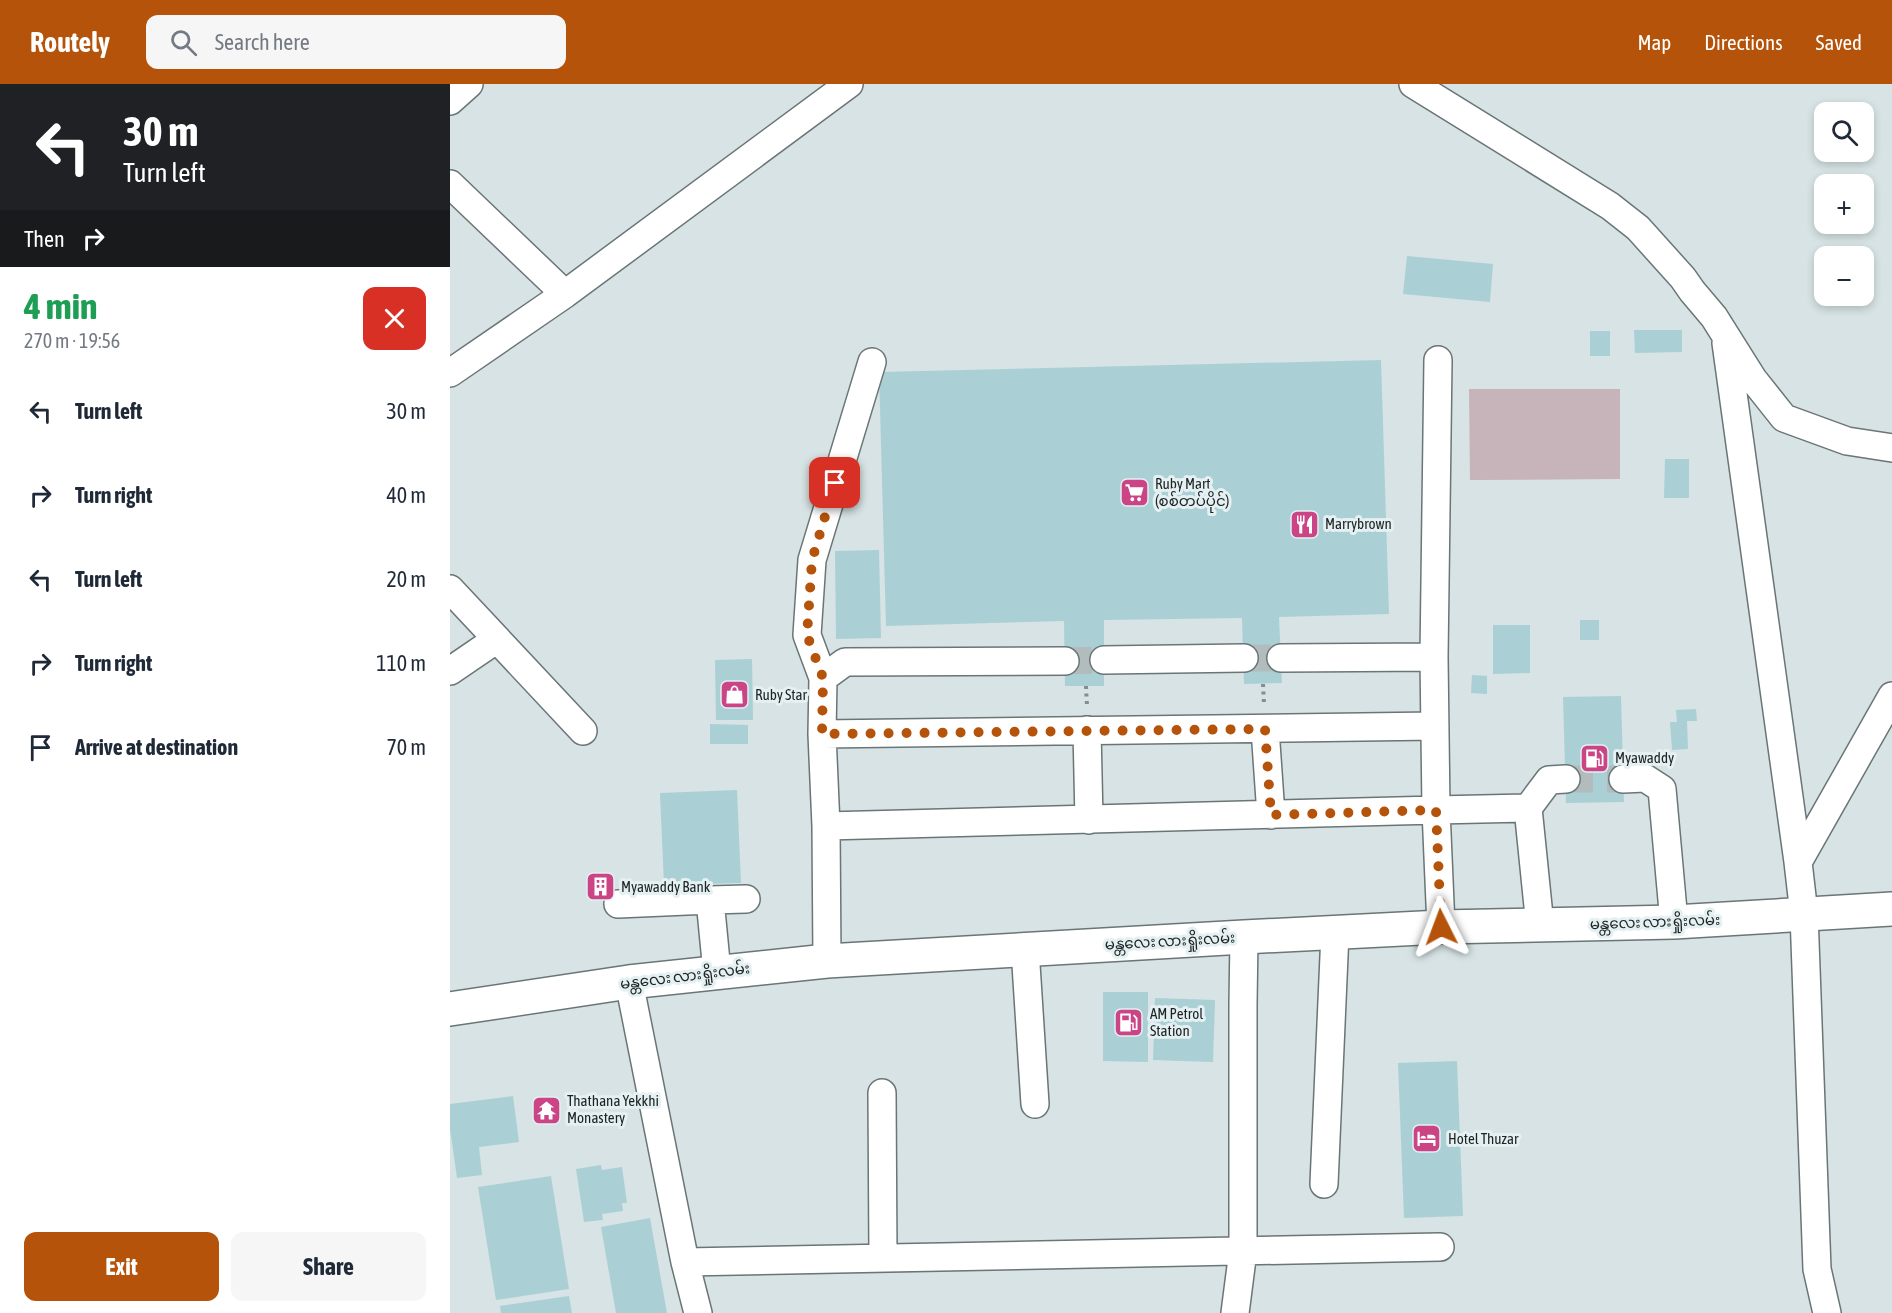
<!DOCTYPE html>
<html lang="en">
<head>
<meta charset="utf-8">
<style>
  :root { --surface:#fff; --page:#f6f6f7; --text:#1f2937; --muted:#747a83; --accent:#b45309 }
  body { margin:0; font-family:"Asap Condensed","Noto Sans Myanmar",sans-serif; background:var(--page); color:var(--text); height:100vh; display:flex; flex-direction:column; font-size:22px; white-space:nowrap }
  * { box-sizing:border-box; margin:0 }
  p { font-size:20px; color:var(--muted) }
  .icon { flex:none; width:33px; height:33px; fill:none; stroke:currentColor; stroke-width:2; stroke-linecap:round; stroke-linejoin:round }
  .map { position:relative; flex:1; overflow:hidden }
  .drawer { display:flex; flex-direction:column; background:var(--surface); width:450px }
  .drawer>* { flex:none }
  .hud { background:#202124; color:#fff; overflow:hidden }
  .fabs { position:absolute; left:1364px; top:18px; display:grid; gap:12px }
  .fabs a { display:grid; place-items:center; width:60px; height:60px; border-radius:12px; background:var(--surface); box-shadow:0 3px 9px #0003; font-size:30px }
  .pin { position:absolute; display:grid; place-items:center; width:51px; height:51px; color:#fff; margin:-26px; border-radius:12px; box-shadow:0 3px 9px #0006 }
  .me { position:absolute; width:66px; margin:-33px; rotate:357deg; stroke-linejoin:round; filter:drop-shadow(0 0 4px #0008) }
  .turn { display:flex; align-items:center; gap:21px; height:126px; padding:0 24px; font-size:27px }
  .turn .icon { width:78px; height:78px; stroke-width:2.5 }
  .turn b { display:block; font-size:42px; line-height:51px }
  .then { display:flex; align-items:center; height:57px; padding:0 24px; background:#0003; gap:12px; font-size:22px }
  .round { display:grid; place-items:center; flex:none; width:63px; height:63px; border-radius:12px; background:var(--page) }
  .headline { display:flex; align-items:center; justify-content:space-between; height:102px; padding:0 24px }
  h1 { font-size:36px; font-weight:700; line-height:45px; color:#1e9e55 }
  .action { display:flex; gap:12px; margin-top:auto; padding:12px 24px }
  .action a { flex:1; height:69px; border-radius:12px; background:var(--accent); color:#fff; font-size:24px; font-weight:700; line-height:69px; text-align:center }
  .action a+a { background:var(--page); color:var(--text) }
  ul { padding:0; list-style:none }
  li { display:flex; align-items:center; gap:18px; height:84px; padding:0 24px }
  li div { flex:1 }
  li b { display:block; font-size:22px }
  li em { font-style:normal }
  header { display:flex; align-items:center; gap:36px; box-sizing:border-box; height:84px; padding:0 30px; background:var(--accent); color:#fff }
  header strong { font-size:28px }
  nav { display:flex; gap:33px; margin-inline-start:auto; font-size:21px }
  .search { width:420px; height:54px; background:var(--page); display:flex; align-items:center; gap:15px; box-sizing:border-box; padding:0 21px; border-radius:12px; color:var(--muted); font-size:22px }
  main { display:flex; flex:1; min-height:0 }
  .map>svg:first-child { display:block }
  .green { fill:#c7b3ba }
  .building { fill:#aad0d5 }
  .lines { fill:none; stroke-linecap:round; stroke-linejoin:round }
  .minor-tunnel { stroke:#b2bcbd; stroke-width:27; stroke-dasharray:27 14; stroke-linecap:butt }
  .minor-casing { stroke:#6a7576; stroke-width:30 }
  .highway-casing { stroke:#6a7576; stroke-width:36 }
  .path { stroke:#858e8f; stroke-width:4; stroke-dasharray:3 4.5; stroke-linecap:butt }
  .minor { stroke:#fff; stroke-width:27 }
  .highway { stroke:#fff; stroke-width:33 }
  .route { stroke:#b45309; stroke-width:10; stroke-dasharray:0 18 }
  .labels { text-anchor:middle; stroke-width:6; stroke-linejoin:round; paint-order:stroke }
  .poi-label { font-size:15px; fill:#1d2222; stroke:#e4f0f2; text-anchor:start }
  .street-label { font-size:15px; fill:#1d2222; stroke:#e4f0f2 }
</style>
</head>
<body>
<header>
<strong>Routely</strong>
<div class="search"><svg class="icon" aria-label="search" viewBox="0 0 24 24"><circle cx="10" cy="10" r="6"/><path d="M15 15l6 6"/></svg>Search here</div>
<nav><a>Map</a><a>Directions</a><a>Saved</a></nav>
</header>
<main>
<section class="drawer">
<div class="hud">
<div class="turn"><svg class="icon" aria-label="left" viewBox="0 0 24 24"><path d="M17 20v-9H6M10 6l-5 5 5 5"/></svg><div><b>30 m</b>Turn left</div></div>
<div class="then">Then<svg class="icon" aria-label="right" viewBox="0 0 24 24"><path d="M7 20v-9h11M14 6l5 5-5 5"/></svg></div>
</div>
<div class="headline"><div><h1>4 min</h1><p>270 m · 19:56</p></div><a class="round" style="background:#d93025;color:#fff"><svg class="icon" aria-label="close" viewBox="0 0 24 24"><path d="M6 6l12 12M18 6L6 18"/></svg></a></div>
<ul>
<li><svg class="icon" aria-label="left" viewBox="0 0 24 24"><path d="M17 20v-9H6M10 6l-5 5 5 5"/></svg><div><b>Turn left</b></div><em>30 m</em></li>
<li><svg class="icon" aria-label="right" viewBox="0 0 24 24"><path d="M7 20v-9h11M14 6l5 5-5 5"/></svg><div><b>Turn right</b></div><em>40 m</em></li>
<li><svg class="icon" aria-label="left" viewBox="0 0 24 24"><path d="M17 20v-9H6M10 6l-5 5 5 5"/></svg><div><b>Turn left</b></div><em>20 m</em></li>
<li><svg class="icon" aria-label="right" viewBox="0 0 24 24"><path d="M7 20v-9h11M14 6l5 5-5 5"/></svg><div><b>Turn right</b></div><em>110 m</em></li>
<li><svg class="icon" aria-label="arrive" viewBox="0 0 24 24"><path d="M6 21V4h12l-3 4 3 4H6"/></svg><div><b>Arrive at destination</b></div><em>70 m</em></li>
</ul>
<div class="action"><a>Exit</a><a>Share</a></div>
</section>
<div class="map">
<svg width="1442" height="1229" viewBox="0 0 1442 1229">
  <rect width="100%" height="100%" fill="#d7e3e4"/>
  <path class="green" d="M1019,305h151v90l-150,1z"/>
  <path class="building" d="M957,172l86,8 -3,38 -87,-8z
    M1184,246h48v22l-47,1z
    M1140,247h20v25h-20z
    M931,276l8,254 -110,3 3,66 -38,1 -2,-66 -138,2v66h-39l-1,-65 -178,5 -7,-254z
    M1215,375h24v39h-25z
    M429,466l2,88 -45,1 -1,-88z
    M1130,536h19v20h-19z
    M1043,541h37v48l-37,1z
    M302,575l1,61h-37l-1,-60z
    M1022,591l15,1v18l-16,-1z
    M1171,612l3,106 -58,1 -3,-106z
    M1246,625l1,12h-10l1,28 -16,1 -2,-28h7l-1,-12z
    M260,640l38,1v19h-38z
    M287,706l4,93 -77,2 -4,-92z
    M158,790l1,25 -17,1 -2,-25z
    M653,908h45v70l-45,-1z
    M705,914l60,2 -2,62 -60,-2z
    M1007,977l6,155 -59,2 -6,-155z
    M63,1012l6,46 -40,5 3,28 -25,3 -7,-49v-25z
    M151,1081l1,5 20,-3 5,36h-5l1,8 -21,3 1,6 -19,2 -8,-53z
    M101,1092l18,113 -73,11 -18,-113z
    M200,1134l17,95h-51l-15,-86z
    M119,1212l3,17h-71l-1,-7z"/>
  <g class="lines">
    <path class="minor-tunnel" d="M794,574h37
      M615,577l39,-1
      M1116,695h57"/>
    <defs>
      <path id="minor" d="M963,0l197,122 28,22 45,50 9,13 22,26 39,62 31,39 63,23 45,7
        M0,17l19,-17
        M0,100l115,110
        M1276,259l72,519
        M988,276l-4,297 2,153 92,-2
        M0,289l115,-79 284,-210
        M0,505l133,142
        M831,574l153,-1
        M654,576l140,-2
        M0,587l47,-32
        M373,594l-16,-43 5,-75 60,-198
        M815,645l6,86
        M637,646l2,90
        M372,650l613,-8
        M1173,695l22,-1 17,11 12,133
        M376,742l-4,-92 1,-56 22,-16 220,-1
        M260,816l36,-1
        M168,820l92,-4 7,72
        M1090,842l-12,-118 21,-28 17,-1
        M575,865l10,155
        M377,877l-1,-135 610,-16 5,117
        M179,898l56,280 13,51
        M432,1009l1,165
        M874,1100l11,-251
        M235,1178l755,-15
        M785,1229l8,-62v-247l1,-67
        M1377,1229l-10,-44 -13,-355 -6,-52 94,-166"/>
      <path id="highway" d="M0,925l179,-27 198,-21 417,-24 197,-10 233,-5 218,-13"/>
    </defs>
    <use href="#minor" class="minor-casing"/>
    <use href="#highway" class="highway-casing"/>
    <path class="path" d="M813,600l1,20
      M636,602l1,20"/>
    <use href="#minor" class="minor"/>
    <use href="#highway" class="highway"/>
  </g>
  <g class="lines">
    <path class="route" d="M385,399l-23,77 -5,75 16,43 -1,56 443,-5 6,86 165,-5 5,117"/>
  </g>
  <defs>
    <symbol id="supermarket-square" viewBox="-11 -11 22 22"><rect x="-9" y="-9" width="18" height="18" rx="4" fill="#cb4586" stroke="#e4f0f2"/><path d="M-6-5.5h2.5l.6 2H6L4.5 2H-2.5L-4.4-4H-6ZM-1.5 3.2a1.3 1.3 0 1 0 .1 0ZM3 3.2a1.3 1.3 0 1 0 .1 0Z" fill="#fff"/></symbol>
    <symbol id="restaurant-square" viewBox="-11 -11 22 22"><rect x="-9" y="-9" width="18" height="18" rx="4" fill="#cb4586" stroke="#e4f0f2"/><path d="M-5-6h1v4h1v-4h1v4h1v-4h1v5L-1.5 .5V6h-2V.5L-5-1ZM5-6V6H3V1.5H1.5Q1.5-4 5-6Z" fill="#fff"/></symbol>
    <symbol id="shop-square" viewBox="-11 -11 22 22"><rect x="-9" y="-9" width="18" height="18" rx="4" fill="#cb4586" stroke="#e4f0f2"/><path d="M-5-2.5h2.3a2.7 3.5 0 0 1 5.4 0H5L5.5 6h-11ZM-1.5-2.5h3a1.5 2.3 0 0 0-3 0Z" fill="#fff"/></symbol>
    <symbol id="fuel-square" viewBox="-11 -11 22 22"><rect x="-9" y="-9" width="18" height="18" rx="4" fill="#cb4586" stroke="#e4f0f2"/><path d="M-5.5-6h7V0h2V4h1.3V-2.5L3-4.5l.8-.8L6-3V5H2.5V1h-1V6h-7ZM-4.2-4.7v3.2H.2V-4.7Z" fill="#fff"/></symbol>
    <symbol id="building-square" viewBox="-11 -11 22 22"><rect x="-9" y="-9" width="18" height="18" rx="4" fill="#cb4586" stroke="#e4f0f2"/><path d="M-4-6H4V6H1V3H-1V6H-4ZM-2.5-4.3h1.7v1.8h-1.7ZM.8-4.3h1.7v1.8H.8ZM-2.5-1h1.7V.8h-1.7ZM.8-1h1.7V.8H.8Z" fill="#fff"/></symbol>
    <symbol id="temple-square" viewBox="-11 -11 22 22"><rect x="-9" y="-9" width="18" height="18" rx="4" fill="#cb4586" stroke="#e4f0f2"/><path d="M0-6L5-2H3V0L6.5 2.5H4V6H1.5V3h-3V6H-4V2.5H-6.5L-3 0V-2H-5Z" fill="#fff"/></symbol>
    <symbol id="hotel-square" viewBox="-11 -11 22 22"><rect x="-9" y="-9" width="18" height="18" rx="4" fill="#cb4586" stroke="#e4f0f2"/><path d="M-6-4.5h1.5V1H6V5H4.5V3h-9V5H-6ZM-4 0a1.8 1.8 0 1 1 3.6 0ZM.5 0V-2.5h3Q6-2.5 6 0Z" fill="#fff"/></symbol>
  </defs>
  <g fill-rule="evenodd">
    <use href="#supermarket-square" x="668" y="392" width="33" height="33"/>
    <use href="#restaurant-square" x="838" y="424" width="33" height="33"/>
    <use href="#shop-square" x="268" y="594" width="33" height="33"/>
    <use href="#fuel-square" x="1128" y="658" width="33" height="33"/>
    <use href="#building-square" x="134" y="786" width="33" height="33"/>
    <use href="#fuel-square" x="662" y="922" width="33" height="33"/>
    <use href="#temple-square" x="80" y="1010" width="33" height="33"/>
    <use href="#hotel-square" x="960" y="1038" width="33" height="33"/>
  </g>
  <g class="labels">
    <g class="poi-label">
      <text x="705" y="405">Ruby Mart<tspan x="705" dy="17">(စစ်တပ်ပိုင်)</tspan></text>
      <text x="875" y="445">Marrybrown</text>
      <text x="305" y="616">Ruby Star</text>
      <text x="1165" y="679">Myawaddy</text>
      <text x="171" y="808">Myawaddy Bank</text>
      <text x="700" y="935">AM Petrol<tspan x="700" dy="17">Station</tspan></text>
      <text x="117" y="1022">Thathana Yekkhi<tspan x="117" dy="17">Monastery</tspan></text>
      <text x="998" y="1060">Hotel Thuzar</text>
    </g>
    <g class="street-label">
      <text transform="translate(1205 838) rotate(-2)" y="5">မန္တလေး လားရှိုးလမ်း</text>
      <text transform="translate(720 857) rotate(-3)" y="5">မန္တလေး လားရှိုးလမ်း</text>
      <text transform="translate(235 892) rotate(-7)" y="5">မန္တလေး လားရှိုးလမ်း</text>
    </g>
  </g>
</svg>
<div class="fabs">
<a><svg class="icon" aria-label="search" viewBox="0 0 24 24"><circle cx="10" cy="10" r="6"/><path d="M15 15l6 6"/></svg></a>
<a>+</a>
<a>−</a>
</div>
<div class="pin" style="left:385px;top:399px;background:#d93025"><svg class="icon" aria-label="arrive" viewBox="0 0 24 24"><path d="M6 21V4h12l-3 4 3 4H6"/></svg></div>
<svg class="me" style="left:991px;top:843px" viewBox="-20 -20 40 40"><path d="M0-17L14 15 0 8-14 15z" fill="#b45309" stroke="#fff" stroke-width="4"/></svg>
</div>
</main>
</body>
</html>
